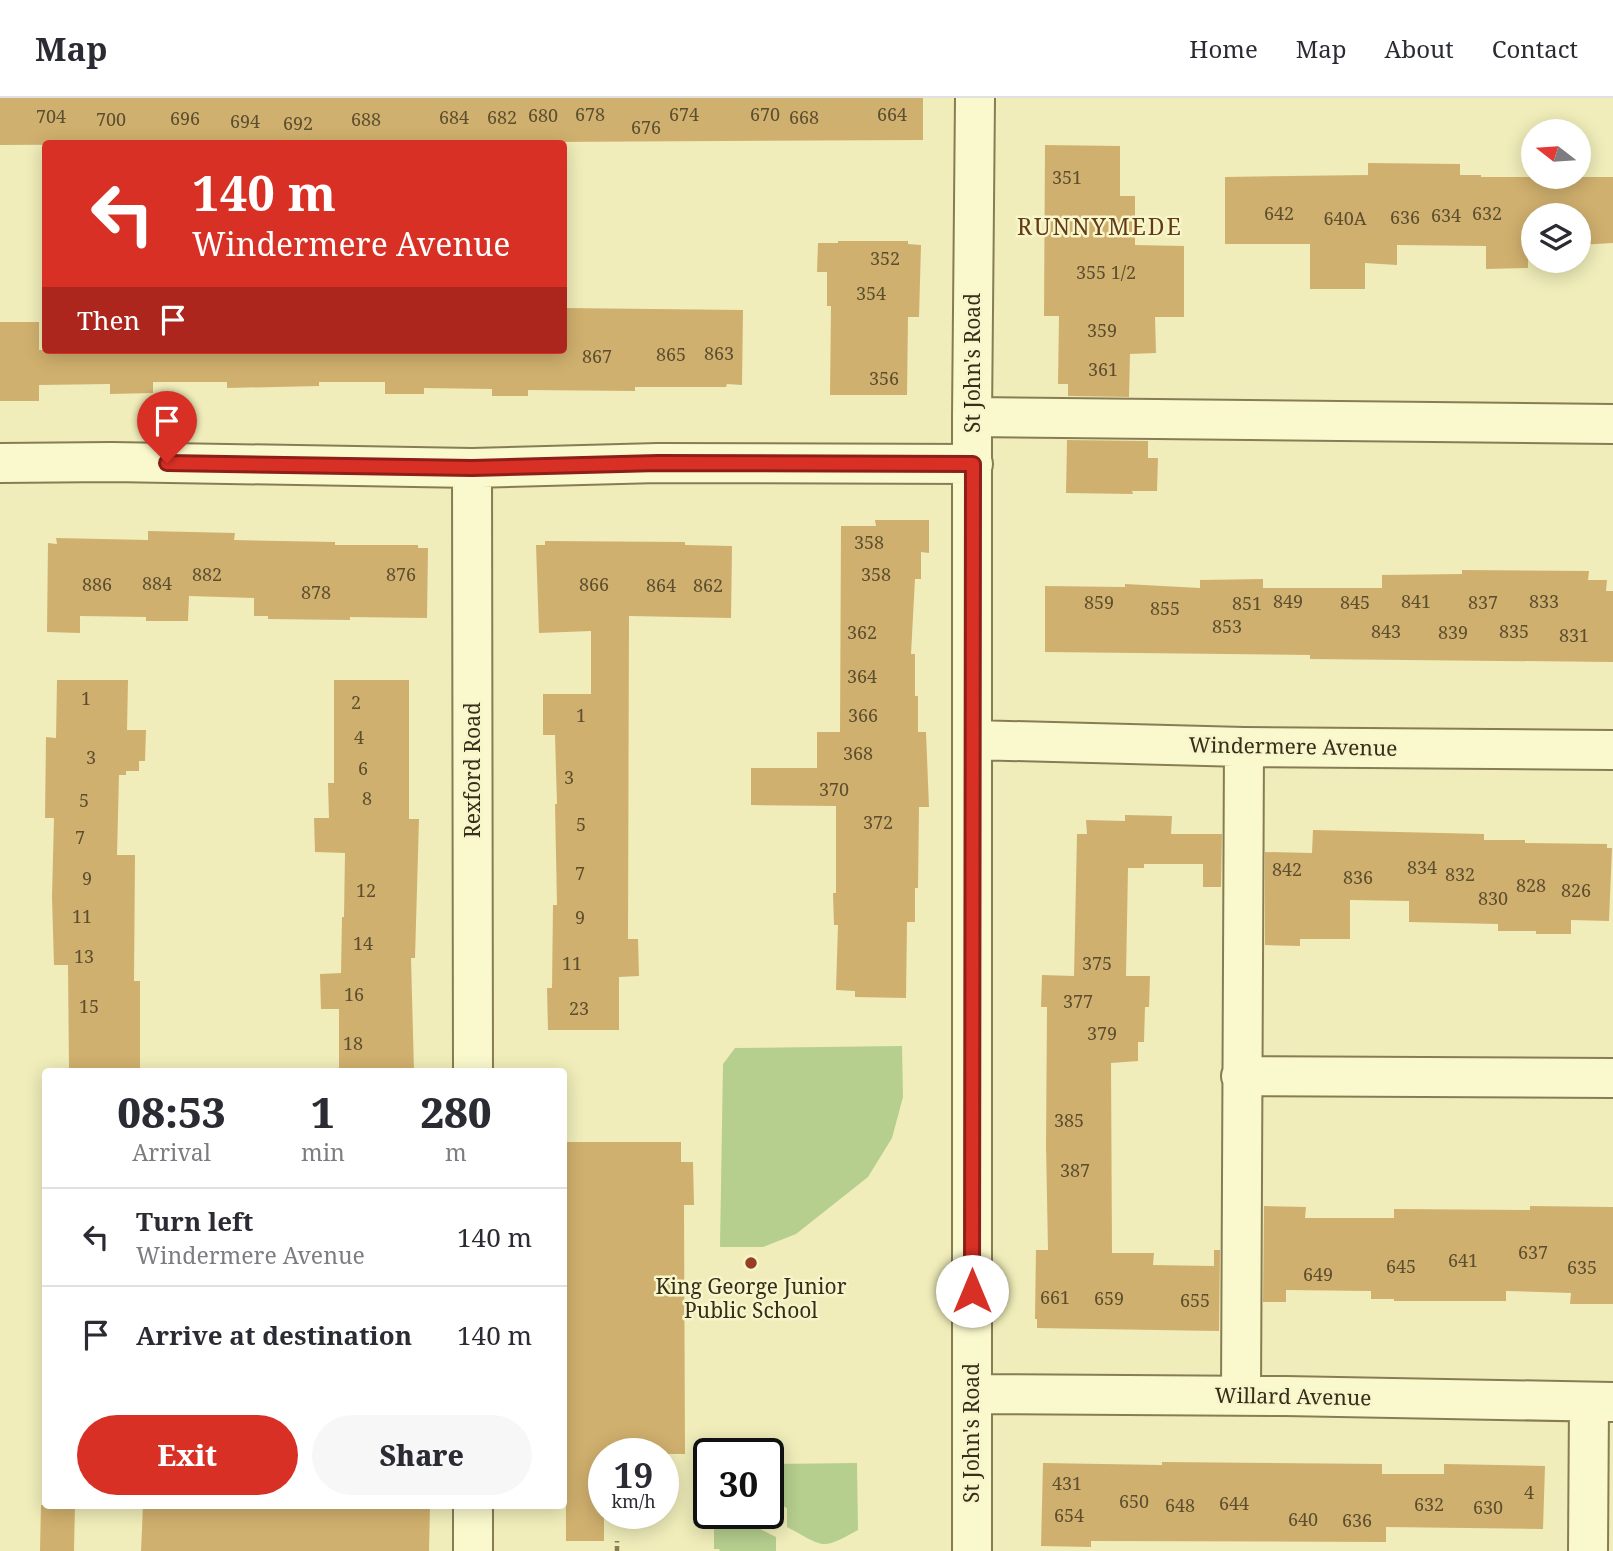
<!DOCTYPE html>
<html lang="en">
<head>
<meta charset="utf-8">
<style>
  :root { --surface:#fff; --page:#f7f7f7; --text:#2b2b33; --muted:#7c7c81; --line:#e1e1e2; --accent:#d93025 }
  body { margin:0; font-family:"Noto Serif",serif; background:var(--page); color:var(--text); height:100vh; display:flex; flex-direction:column; font-size:26px; white-space:nowrap }
  * { box-sizing:border-box; margin:0 }
  p { font-size:23px; color:var(--muted) }
  .icon { flex:none; width:38px; height:38px; fill:none; stroke:currentColor; stroke-width:2; stroke-linecap:round; stroke-linejoin:round }
  .map { position:relative; flex:1; overflow:hidden }
  .panel { position:absolute; left:42px; top:970px; width:525px; height:441px; display:flex; flex-direction:column; background:var(--surface); border-radius:7px; box-shadow:0 4px 18px #0003 }
  .panel>* { flex:none }
  .banner { position:absolute; left:42px; top:42px; width:525px; height:214px; border-radius:7px; box-shadow:0 4px 18px #0003; background:#d93025; color:#fff; overflow:hidden }
  .needle { width:46px; rotate:287deg }
  .tools { position:absolute; left:1521px; top:21px; display:grid; gap:14px }
  .tools a { display:grid; place-items:center; width:70px; height:70px; border-radius:50%; background:var(--surface); box-shadow:0 4px 18px #0003; font-size:35px }
  .speed { position:absolute; left:588px; top:1340px; display:flex; gap:14px; font-size:35px; font-weight:700; text-align:center }
  .speed>* { display:grid; place-content:center; width:91px; height:91px; border-radius:50%; background:var(--surface); box-shadow:0 4px 18px #0003; line-height:1 }
  .speed small { font-size:18px; font-weight:400 }
  .speed .limit { border:4px solid #111; border-radius:10px; background:#fff; color:#111 }
  .pin { position:absolute; display:grid; place-items:center; width:60px; height:60px; color:#fff; margin:-72px -30px; border-radius:50% 50% 50% 0; rotate:-45deg; box-shadow:0 0 7px #0007 }
  .pin .icon { rotate:45deg }
  .me { position:absolute; width:77px; margin:-38px; rotate:0deg; stroke-linejoin:round; filter:drop-shadow(0 0 5px #0008) }
  .turn { display:flex; align-items:center; gap:24px; height:147px; padding:0 35px; font-size:32px }
  .turn .icon { width:91px; height:91px; stroke-width:2.5 }
  .turn b { display:block; font-size:49px; line-height:60px }
  .then { display:flex; align-items:center; height:66px; padding:0 35px; background:#0003; gap:14px; font-size:26px }
  .eta { display:flex; justify-content:space-evenly; align-items:center; height:119px; text-align:center }
  .eta b { font-size:42px; font-weight:800; line-height:49px }
  .cta { display:flex; gap:14px; margin-top:auto; padding:14px 35px }
  .cta a { flex:1; height:80px; border-radius:42px; background:var(--accent); color:#fff; font-size:28px; font-weight:800; line-height:80px; text-align:center }
  .cta a+a { background:var(--page); color:var(--text) }
  ul { padding:0; list-style:none }
  li { display:flex; align-items:center; gap:21px; height:98px; padding:0 35px; border-top:2px solid var(--line) }
  li div { flex:1 }
  li b { display:block; font-size:26px }
  li em { font-style:normal }
  header { display:flex; align-items:center; gap:42px; box-sizing:border-box; height:98px; padding:0 35px; background:var(--surface); border-bottom:2px solid var(--line) }
  header strong { font-size:33px }
  nav { display:flex; gap:38px; margin-inline-start:auto; font-size:24px }
  .map>svg:first-child { display:block }
  .green { fill:#b6ce8e }
  .building { fill:#d0b06e }
  .lines { fill:none; stroke-linecap:round; stroke-linejoin:round }
  .minor-casing { stroke:#877c54; stroke-width:42 }
  .path { stroke:#877c54; stroke-width:4.5; stroke-dasharray:5 3.5; stroke-linecap:butt }
  .minor { stroke:#faf9cd; stroke-width:38 }
  .route-casing { stroke:#8d1f18; stroke-width:18 }
  .route { stroke:#d93025; stroke-width:12 }
  .poi-dot { fill:#993f21; stroke:#f7f5ca; stroke-width:2.5 }
  .labels { text-anchor:middle; stroke-width:5; stroke-linejoin:round; paint-order:stroke }
  .number-label { font-size:18px; fill:#5c4e2f }
  .street-label { font-size:21px; fill:#352e1a; stroke:#f7f5ca }
  .poi-label { font-size:21px; fill:#352e1a; stroke:#f7f5ca }
  .neighbourhood-label { font-size:23px; letter-spacing:2px; fill:#643b17; stroke:#f7f5ca }
</style>
</head>
<body>
<header>
<strong>Map</strong>
<nav><a>Home</a><a>Map</a><a>About</a><a>Contact</a></nav>
</header>
<div class="map">
<svg width="1613" height="1453" viewBox="0 0 1613 1453">
  <rect width="100%" height="100%" fill="#f0edba"/>
  <path class="green" d="M902,948l1,51 -11,41 -24,39 -72,57 -33,13h-43l3,-183 12,-16z
    M857,1365l1,67c-38,21 -33,17 -71,-3v-19l-16,-8 1,-36z
    M714,1416l37,1 1,10 24,12v14h-56l-1,-2h-5z"/>
  <path class="building" d="M0,0h923v42l-923,5z
    M1045,47l75,1v50h15v49l49,1v71h-29l1,36 -26,1 -1,43 -61,-1v-12h-10l1,-68h-15z
    M1368,65l92,1v11h21v2h132v66l-35,2v-30h-45v32h-5v21l-42,1v-23l-89,-1v20l-32,-2v26h-55v-45h-85v-67l143,-2z
    M838,143h70v3l13,1 -2,72h-11l-1,78h-77l1,-89h-4v-34h-10l1,-29h20z
    M564,210l179,2 -1,75 -15,-1 -1,3h-91v4l-107,-1v6h-36v-7l-68,-1v6h-39v-12h-66v4l-92,2v-6h-74v11l-43,1v-10l-71,1v16h-39v-79h39v28h525z
    M1067,342l81,1v17h10l-1,33h-25l1,3 -67,-1z
    M875,422h54v33l-8,-1v27h-6l-4,75h4v42h3v36h8l3,75h-10l-1,81h-3v34h-8l-1,76 -51,-1v-6l-19,-1 2,-65h-4l-1,-32h3v-87l-85,-1v-37h66v-36h23l1,-206h35z
    M148,433l87,2 -1,7 101,2v3h83v3h10l-1,70 -77,-1v3l-82,-1v-3h-14v-18l-65,-2 -1,25h-42v-4l-66,-1v17l-33,-1 1,-89 9,1 -1,-6 92,2z
    M545,443l140,1v3l47,1 -1,72 -102,-2 -1,323h10l1,37 -20,1v53h-71l-1,-42h5l1,-83h4l-2,-101h2l-2,-69h-12v-41h48v-63l-52,2 -3,-88h9z
    M1462,472l127,1 -1,9h19l-1,11h7v71l-303,-3v-4l-265,-3v-66l80,1v-3l75,4v-8l63,-1v9h119v-13l80,-1z
    M57,582h71l-1,50h19l-1,31h-6v10h-13v4h-7l-2,80h18l-1,126h6v89h-71l-1,-105h-14l-2,-68 2,-79h-9l1,-81 10,1z
    M334,582h75v139h10l-4,139h-4l3,113h-75v-62h-18l-1,-35 21,-1 1,-56h2l1,-64 -30,-1 -1,-34h15l-1,-35h6z
    M1125,717l47,1 -1,18h51l-1,53h-18v-23h-59v4h-16l-2,108h24l-1,31h-4l-1,35h-6v19l-27,2 1,190h42l-1,12 61,1v-16h6l-1,81 -182,-3v-9h-2l1,-69h12l-2,-105 1,-138h-6l1,-32 32,1 3,-142h10l-1,-14 39,1z
    M1313,732l171,4v6h41v3l82,1v4h5l-3,73 -38,-1v14h-35v-3h-38v-7l-89,-2v-21l-59,-1v39h-50v7l-35,-1v-93l47,1z
    M565,1044h116v20h12l1,43h-10l1,249h-81v87h-38z
    M1264,1108l42,1 -1,11h89v-9l136,1v-4l83,1v97h-43l1,-11 -65,-2v10h-112v-2h-23v-8l-85,-1v12h-23z
    M1162,1364l220,2v10h62v-10l101,2 -2,63 -157,-2v15l-295,-1v6l-50,-1 2,-83 119,2z
    M41,1407h34l-1,46h-34z
    M143,1407h287l-1,46h-288z"/>
  <g class="lines">
    <defs>
      <path id="minor" d="M972,319l641,7
        M0,365l112,-1 360,6 186,-5 315,1
        M472,370l1,603
        M973,642l271,7 369,3
        M1241,978l372,2
        M972,1296l313,2 328,6
        M1241,1298l3,-649
        M473,1453v-46
        M972,1453v-1134l3,-319
        M1588,1453l1,-148"/>
    </defs>
    <use href="#minor" class="minor-casing"/>
    <path class="path" d="M564,1326h2
      M617,1453v-10"/>
    <use href="#minor" class="minor"/>
  </g>
  <g class="lines">
    <defs>
      <path id="route" d="M167,365l305,5 186,-5 315,1 -1,827"/>
    </defs>
    <use href="#route" class="route-casing"/>
    <use href="#route" class="route"/>
  </g>
  <circle class="poi-dot" cx="751" cy="1165" r="7"/>
  <g class="labels">
    <g class="number-label">
      <text x="590" y="23">678</text>
      <text x="684" y="23">674</text>
      <text x="765" y="23">670</text>
      <text x="892" y="23">664</text>
      <text x="543" y="24">680</text>
      <text x="51" y="25">704</text>
      <text x="454" y="26">684</text>
      <text x="502" y="26">682</text>
      <text x="804" y="26">668</text>
      <text x="185" y="27">696</text>
      <text x="111" y="28">700</text>
      <text x="366" y="28">688</text>
      <text x="245" y="30">694</text>
      <text x="298" y="32">692</text>
      <text x="646" y="36">676</text>
      <text x="1067" y="86">351</text>
      <text x="1279" y="122">642</text>
      <text x="1487" y="122">632</text>
      <text x="1446" y="124">634</text>
      <text x="1405" y="126">636</text>
      <text x="1345" y="127">640A</text>
      <text x="885" y="167">352</text>
      <text x="1106" y="181">355 1/2</text>
      <text x="871" y="202">354</text>
      <text x="1102" y="239">359</text>
      <text x="719" y="262">863</text>
      <text x="671" y="263">865</text>
      <text x="597" y="265">867</text>
      <text x="1103" y="278">361</text>
      <text x="884" y="287">356</text>
      <text x="869" y="451">358</text>
      <text x="207" y="483">882</text>
      <text x="401" y="483">876</text>
      <text x="876" y="483">358</text>
      <text x="157" y="492">884</text>
      <text x="97" y="493">886</text>
      <text x="594" y="493">866</text>
      <text x="661" y="494">864</text>
      <text x="708" y="494">862</text>
      <text x="316" y="501">878</text>
      <text x="1288" y="510">849</text>
      <text x="1416" y="510">841</text>
      <text x="1544" y="510">833</text>
      <text x="1099" y="511">859</text>
      <text x="1355" y="511">845</text>
      <text x="1483" y="511">837</text>
      <text x="1247" y="512">851</text>
      <text x="1165" y="517">855</text>
      <text x="1227" y="535">853</text>
      <text x="1386" y="540">843</text>
      <text x="1514" y="540">835</text>
      <text x="862" y="541">362</text>
      <text x="1453" y="541">839</text>
      <text x="1574" y="544">831</text>
      <text x="862" y="585">364</text>
      <text x="86" y="607">1</text>
      <text x="356" y="611">2</text>
      <text x="581" y="624">1</text>
      <text x="863" y="624">366</text>
      <text x="359" y="646">4</text>
      <text x="858" y="662">368</text>
      <text x="91" y="666">3</text>
      <text x="363" y="677">6</text>
      <text x="569" y="686">3</text>
      <text x="834" y="698">370</text>
      <text x="367" y="707">8</text>
      <text x="84" y="709">5</text>
      <text x="878" y="731">372</text>
      <text x="581" y="733">5</text>
      <text x="80" y="746">7</text>
      <text x="1422" y="776">834</text>
      <text x="1287" y="778">842</text>
      <text x="580" y="782">7</text>
      <text x="1460" y="783">832</text>
      <text x="1358" y="786">836</text>
      <text x="87" y="787">9</text>
      <text x="1531" y="794">828</text>
      <text x="366" y="799">12</text>
      <text x="1576" y="799">826</text>
      <text x="1493" y="807">830</text>
      <text x="82" y="825">11</text>
      <text x="580" y="826">9</text>
      <text x="363" y="852">14</text>
      <text x="84" y="865">13</text>
      <text x="572" y="872">11</text>
      <text x="1097" y="872">375</text>
      <text x="354" y="903">16</text>
      <text x="1078" y="910">377</text>
      <text x="89" y="915">15</text>
      <text x="579" y="917">23</text>
      <text x="1102" y="942">379</text>
      <text x="353" y="952">18</text>
      <text x="1069" y="1029">385</text>
      <text x="1075" y="1079">387</text>
      <text x="1533" y="1161">637</text>
      <text x="1463" y="1169">641</text>
      <text x="1401" y="1175">645</text>
      <text x="1582" y="1176">635</text>
      <text x="1318" y="1183">649</text>
      <text x="1055" y="1206">661</text>
      <text x="1109" y="1207">659</text>
      <text x="1195" y="1209">655</text>
      <text x="1067" y="1392">431</text>
      <text x="1529" y="1401">4</text>
      <text x="1134" y="1410">650</text>
      <text x="1234" y="1412">644</text>
      <text x="1429" y="1413">632</text>
      <text x="1180" y="1414">648</text>
      <text x="1488" y="1416">630</text>
      <text x="1069" y="1424">654</text>
      <text x="1303" y="1428">640</text>
      <text x="1357" y="1429">636</text>
    </g>
    <g class="street-label">
      <text transform="translate(973 265) rotate(-90)" y="7">St John's Road</text>
      <text transform="translate(1293 649) rotate(1)" y="7">Windermere Avenue</text>
      <text transform="translate(473 672) rotate(-90)" y="7">Rexford Road</text>
      <text transform="translate(1293 1299) rotate(1)" y="7">Willard Avenue</text>
      <text transform="translate(972 1335) rotate(-90)" y="7">St John's Road</text>
    </g>
    <g class="poi-label">
      <text x="751" y="1196">King George Junior<tspan x="751" dy="24">Public School</tspan></text>
    </g>
    <g class="neighbourhood-label">
      <text x="1100" y="137">RUNNYMEDE</text>
    </g>
  </g>
</svg>
<div class="tools">
<a><svg class="needle" viewBox="-14 -14 28 28"><path d="M0-13l5 13h-10z" fill="#e53935"/><path d="M0 13l5-13h-10z" fill="#7c7c81"/></svg></a>
<a><svg class="icon" aria-label="layers" viewBox="0 0 24 24"><path d="M12 4l9 5-9 5-9-5zM3 14l9 5 9-5"/></svg></a>
</div>
<div class="speed"><div>19<small>km/h</small></div><div class="limit">30</div></div>
<div class="pin" style="left:167px;top:365px;background:#d93025"><svg class="icon" aria-label="arrive" viewBox="0 0 24 24"><path d="M6 21V4h12l-3 4 3 4H6"/></svg></div>
<svg class="me" style="left:972px;top:1193px" viewBox="-20 -20 40 40"><circle r="19" fill="#fff"/><path d="M0-13L10 11 0 6-10 11z" fill="#d93025"/></svg>
<div class="banner">
<div class="turn"><svg class="icon" aria-label="left" viewBox="0 0 24 24"><path d="M17 20v-9H6M10 6l-5 5 5 5"/></svg><div><b>140 m</b>Windermere Avenue</div></div>
<div class="then">Then<svg class="icon" aria-label="arrive" viewBox="0 0 24 24"><path d="M6 21V4h12l-3 4 3 4H6"/></svg></div>
</div>
<section class="panel">
<div class="eta">
<div><b>08:53</b><p>Arrival</p></div>
<div><b>1</b><p>min</p></div>
<div><b>280</b><p>m</p></div>
</div>
<ul>
<li><svg class="icon" aria-label="left" viewBox="0 0 24 24"><path d="M17 20v-9H6M10 6l-5 5 5 5"/></svg><div><b>Turn left</b><p>Windermere Avenue</p></div><em>140 m</em></li>
<li><svg class="icon" aria-label="arrive" viewBox="0 0 24 24"><path d="M6 21V4h12l-3 4 3 4H6"/></svg><div><b>Arrive at destination</b></div><em>140 m</em></li>
</ul>
<div class="cta"><a>Exit</a><a>Share</a></div>
</section>
</div>
</body>
</html>
